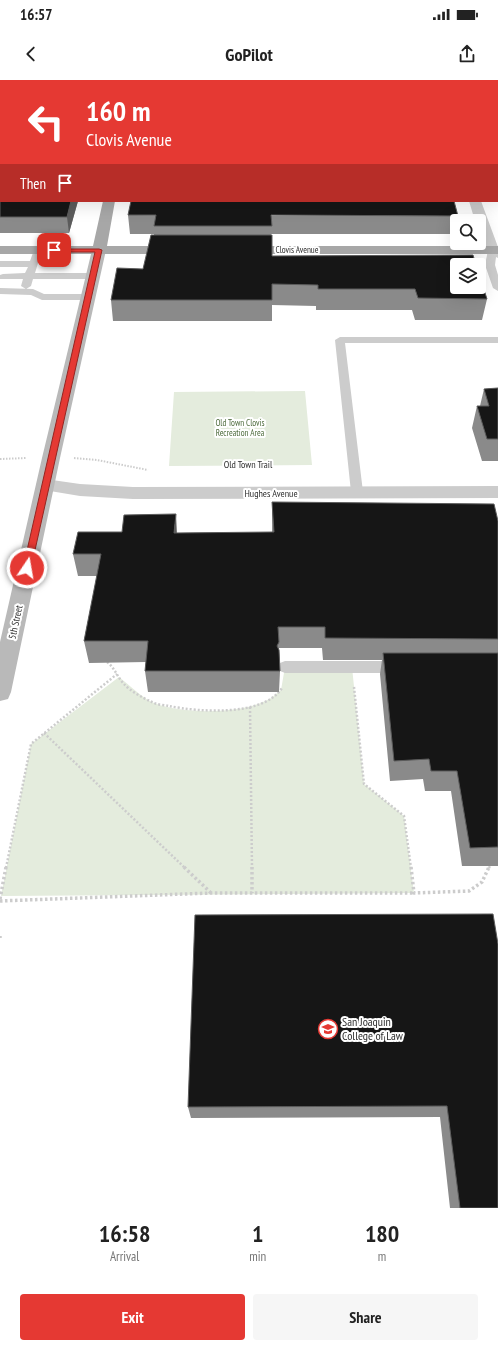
<!DOCTYPE html>
<html lang="en">
<head>
<meta charset="utf-8">
<style>
  :root { --surface:#fff; --page:#f6f6f6; --text:#222; --muted:#767676; --accent:#e53933 }
  body { margin:0; font-family:"PT Sans Narrow",sans-serif; background:var(--page); color:var(--text); height:100vh; display:flex; flex-direction:column; font-size:15px; white-space:nowrap }
  * { box-sizing:border-box; margin:0 }
  p { font-size:13px; color:var(--muted) }
  .icon { flex:none; width:22px; height:22px; fill:none; stroke:currentColor; stroke-width:2; stroke-linecap:round; stroke-linejoin:round }
  .map { position:relative; height:1128px; overflow:hidden }
  .drawer { display:flex; flex-direction:column; background:var(--surface); flex:1 }
  .drawer>* { flex:none }
  .guide { position:absolute; left:0px; top:0px; width:498px; height:122px; box-shadow:0 4px 16px #0002; background:#e53933; color:#fff; overflow:hidden }
  .tools { position:absolute; left:450px; top:134px; display:grid; gap:8px }
  .tools a { display:grid; place-items:center; width:36px; height:36px; border-radius:4px; background:var(--surface); box-shadow:0 4px 16px #0002; font-size:20px }
  .pin { position:absolute; display:grid; place-items:center; width:34px; height:34px; color:#fff; margin:-17px; border-radius:8px; box-shadow:0 2px 6px #0006 }
  .me { position:absolute; width:44px; margin:-22px; rotate:12deg; stroke-linejoin:round; filter:drop-shadow(0 0 3px #0008) }
  .turn { display:flex; align-items:center; gap:14px; height:84px; padding:0 20px; font-size:18px }
  .turn .icon { width:52px; height:52px; stroke-width:2.5 }
  .turn b { display:block; font-size:28px; line-height:34px }
  .then { display:flex; align-items:center; height:38px; padding:0 20px; background:#0003; gap:8px; font-size:15px }
  .eta { display:flex; justify-content:space-evenly; align-items:center; height:68px; text-align:center }
  .eta b { font-size:24px; font-weight:600; line-height:28px }
  .cta { display:flex; gap:8px; margin-top:auto; padding:8px 20px }
  .cta a { flex:1; height:46px; border-radius:4px; background:var(--accent); color:#fff; font-size:16px; font-weight:600; line-height:46px; text-align:center }
  .cta a+a { background:var(--page); color:var(--text) }
  .status { display:flex; justify-content:space-between; align-items:center; height:28px; padding:0 20px; background:var(--surface); direction:ltr }
  .status svg { height:11px; fill:currentColor }
  header { display:flex; justify-content:space-between; align-items:center; height:52px; padding:0 20px; background:var(--surface); font-size:18px; font-weight:600 }
  .map>svg:first-child { display:block }
  .green { fill:#e4ecdd }
  .lines { fill:none; stroke-linecap:round; stroke-linejoin:round }
  .path-far2 { stroke:#ccc; stroke-width:2; stroke-dasharray:1.5 1.5; stroke-linecap:butt }
  .path-far1 { stroke:#ccc; stroke-width:2.5; stroke-dasharray:2 2; stroke-linecap:butt }
  .path { stroke:#ccc; stroke-width:3.5; stroke-dasharray:2.5 2.5; stroke-linecap:butt }
  .service { fill:#ccc; fill-rule:evenodd }
  .minor { fill:#ccc; fill-rule:evenodd }
  .secondary { fill:#b9b9b9; fill-rule:evenodd }
  .primary { fill:#a7a7a7; fill-rule:evenodd }
  .wall { fill:#8a8a8a }
  .shaded-wall { fill:#5c5c5c }
  .building { fill:#161616; stroke:#5c5c5c }
  .route { fill:#e53933; stroke:#952521 }
  .labels { text-anchor:middle; stroke-width:4; stroke-linejoin:round; paint-order:stroke }
  .far-street-label { font-size:9px; fill:#2f2f2f; stroke:#fff }
  .far-park-label { font-size:9px; fill:#4d6b3c; stroke:#fff }
  .street-label { font-size:10px; fill:#2f2f2f; stroke:#fff }
  .near-poi-label { font-size:12px; fill:#2f2f2f; stroke:#fff; text-anchor:start }
</style>
</head>
<body>
<div class="status"><b>16:57</b><svg viewBox="0 0 49 12"><path d="M0 12V9h3v3zM5 12V6h3v6zM10 12V3h3v9zM15 12V0h3v12zM26 1h20v11H26zM47 4h2v5h-2z"/></svg></div>
<header><svg class="icon" aria-label="back" viewBox="0 0 24 24"><path d="M15 5l-7 7 7 7"/></svg>GoPilot<svg class="icon" aria-label="share" viewBox="0 0 24 24"><path d="M12 15V3M7 8l5-5 5 5M5 13v7h14v-7"/></svg></header>
<div class="map">
<svg width="498" height="1128" viewBox="0 0 498 1128">
  <rect width="100%" height="100%" fill="#fff"/>
  <path class="green" d="M305,311l7,74 -143,1 5,-74z
    M285,587h67l12,117 40,32 10,77 -413,3 30,-152 88,-67c9,7 26,23 35,26 28,11 82,11 109,-1 7,-2 13,-8 18,-12z"/>
  <g class="lines">
    <path class="path-far2" d="M74,378l23,2 51,10
      M0,379l27,-1"/>
    <path class="path-far1" d="M107,582c8,6 10,15 17,22 6,7 19,14 28,18 5,3 12,3 17,4 30,6 94,11 113,-18
      M354,607l10,97 40,32 7,52
      M250,627l2,161
      M44,653l141,135
      M6,788l25,-124 86,-70
      M489,788l2,-4h7"/>
    <path class="path" d="M184,787l27,26
      M252,787v26
      M411,787l3,26 55,-2 13,-9 7,-15
      M0,819l6,-32
      M0,821l211,-8h203
      M0,856v2"/>
    <path class="service" d="M497,96h1v4h-1z
      M38,167l4,3 -7,23h58l5,3 -5,3h-60l-2,7 -5,3 -5,-3 2,-7h-23v-4l3,-1 22,-1 3,-6h-28v-6h30l4,-11z
      M492,167l6,3v8l-2,-1 -1,8 3,10v16l-5,-3 -8,-23 3,-15z
      M0,208l33,1 11,5h44l5,3 -5,3h-46l-11,-5 -31,-1z
      M340,257h158v6h-153l18,149 -2,3h-8l-2,-3 -16,-152z
      M285,581h115l5,2 2,4 -2,4 -5,2h-115l-5,-2 -2,-4 2,-4z"/>
    <path class="minor" d="M428,0h10v1h-10z
      M469,121h12l17,46 -1,6 -5,1 -5,-1c-6,-9 -8,-21 -8,-32h-4z
      M45,399l35,5 53,3 365,-1v12l-365,1 -53,-3 -42,-7 -2,-4 2,-4z"/>
    <path class="secondary" d="M99,166l5,1 2,3 -46,208 -49,234 -3,7 -8,2v-59l42,-184 50,-208 2,-3z"/>
    <path class="primary" d="M130,0h10v1h-10z
      M103,121h12l-8,45h70l5,1 2,3 -2,3 -5,1h-177v-8h93z
      M241,166h257v8h-257l-5,-1 -2,-3 2,-3z"/>
  </g>
  <path class="wall" d="M456,0h42v95l-1,-1v-93h-41z
    M0,2l78,119 -9,32h-69z
    M128,135l330,1 -3,18h-184l1,22 215,43 -5,21h-67l-3,-10h-96v-4l-44,-1v16h-159l-2,-21 32,-31 11,-34v-1h-24z
    M498,308v73h-16l-10,-33 5,-22h3l4,-17z
    M272,422l226,19v345h-36l-11,-75h-26l-2,-12 -33,2 -10,-107 2,-14h-59l-1,-12h-43l1,23 -1,21h-131l-3,-21 1,-9 -57,1 -5,-22 13,-65h-19l-5,-22 104,-21 95,-1z
    M493,834l5,294h-48l-10,-91 -249,1 -3,-11z"/>
  <path class="shaded-wall" d="M106,0h5v1h-6z
    M71,121h7l-9,32 -2,-16z
    M176,434l1,22 -3,-3z"/>
  <path class="building" d="M51,0h55l-1,1h-54z
    M155,0h260l1,1h-261z
    M464,0h34v74l-1,-2v-71h-32z
    M0,2h1v119h70l-4,16h-67z
    M131,121h323l4,15 -187,-1 1,11h-118l2,-11h-28z
    M151,155h121v21l201,-1 3,10h-19v22h22v-13l8,25 -69,-1 -3,-9h-97v-4l-46,-1v16h-161l6,-32 26,1z
    M498,308v51h-11l-10,-33h12l-5,-17z
    M272,422l222,2 4,17v118l-173,-1v-11h-47l1,15 -2,4 2,4 1,21h-135l3,-30h-64l17,-87h-28l5,-22h44l2,-17 52,-1 -2,19 100,-1z
    M383,573h115v194l-28,1 -13,-77h-26l-2,-12 -35,2z
    M493,834l5,30v264h-38l-13,-102 -259,1 7,-192z"/>
  <path class="route" d="M52,169h47l3,1 -71,318 -4,3 -4,-3 72,-316h-41l-2,-1z"/>
  <defs>
    <symbol id="school-ring" viewBox="-11 -11 22 22"><circle r="9.5" fill="#fff" stroke="#e53933" stroke-width="1.5"/><path d="M0-5L7-2L0 1L-7-2ZM-4 1L0 2.5L4 1V4Q0 6-4 4Z" fill="#e53933"/></symbol>
  </defs>
  <g fill-rule="evenodd">
    <use href="#school-ring" x="317" y="938" width="22" height="22"/>
  </g>
  <g class="labels">
    <g class="far-street-label">
      <text x="297" y="173">Clovis Avenue</text>
    </g>
    <g class="far-park-label">
      <text x="240" y="346">Old Town Clovis<tspan x="240" dy="10">Recreation Area</tspan></text>
    </g>
    <g class="street-label">
      <text x="248" y="388">Old Town Trail</text>
      <text x="271" y="417">Hughes Avenue</text>
      <text transform="translate(15 542) rotate(-78)" y="4">5th Street</text>
    </g>
    <g class="near-poi-label">
      <text x="342" y="946">San Joaquin<tspan x="342" dy="14">College of Law</tspan></text>
    </g>
  </g>
</svg>
<div class="tools">
<a><svg class="icon" aria-label="search" viewBox="0 0 24 24"><circle cx="10" cy="10" r="6"/><path d="M15 15l6 6"/></svg></a>
<a><svg class="icon" aria-label="layers" viewBox="0 0 24 24"><path d="M12 4l9 5-9 5-9-5zM3 14l9 5 9-5"/></svg></a>
</div>
<div class="pin" style="left:54px;top:170px;background:#d93025"><svg class="icon" aria-label="arrive" viewBox="0 0 24 24"><path d="M6 21V4h12l-3 4 3 4H6"/></svg></div>
<svg class="me" style="left:27px;top:488px" viewBox="-20 -20 40 40"><circle r="17" fill="#e53933" stroke="#fff" stroke-width="3"/><path d="M0-11L8 9 0 5-8 9z" fill="#fff"/></svg>
<div class="guide">
<div class="turn"><svg class="icon" aria-label="left" viewBox="0 0 24 24"><path d="M17 20v-9H6M10 6l-5 5 5 5"/></svg><div><b>160 m</b>Clovis Avenue</div></div>
<div class="then">Then<svg class="icon" aria-label="arrive" viewBox="0 0 24 24"><path d="M6 21V4h12l-3 4 3 4H6"/></svg></div>
</div>
</div>
<section class="drawer">
<div class="eta">
<div><b>16:58</b><p>Arrival</p></div>
<div><b>1</b><p>min</p></div>
<div><b>180</b><p>m</p></div>
</div>
<div class="cta"><a>Exit</a><a>Share</a></div>
</section>
</body>
</html>
